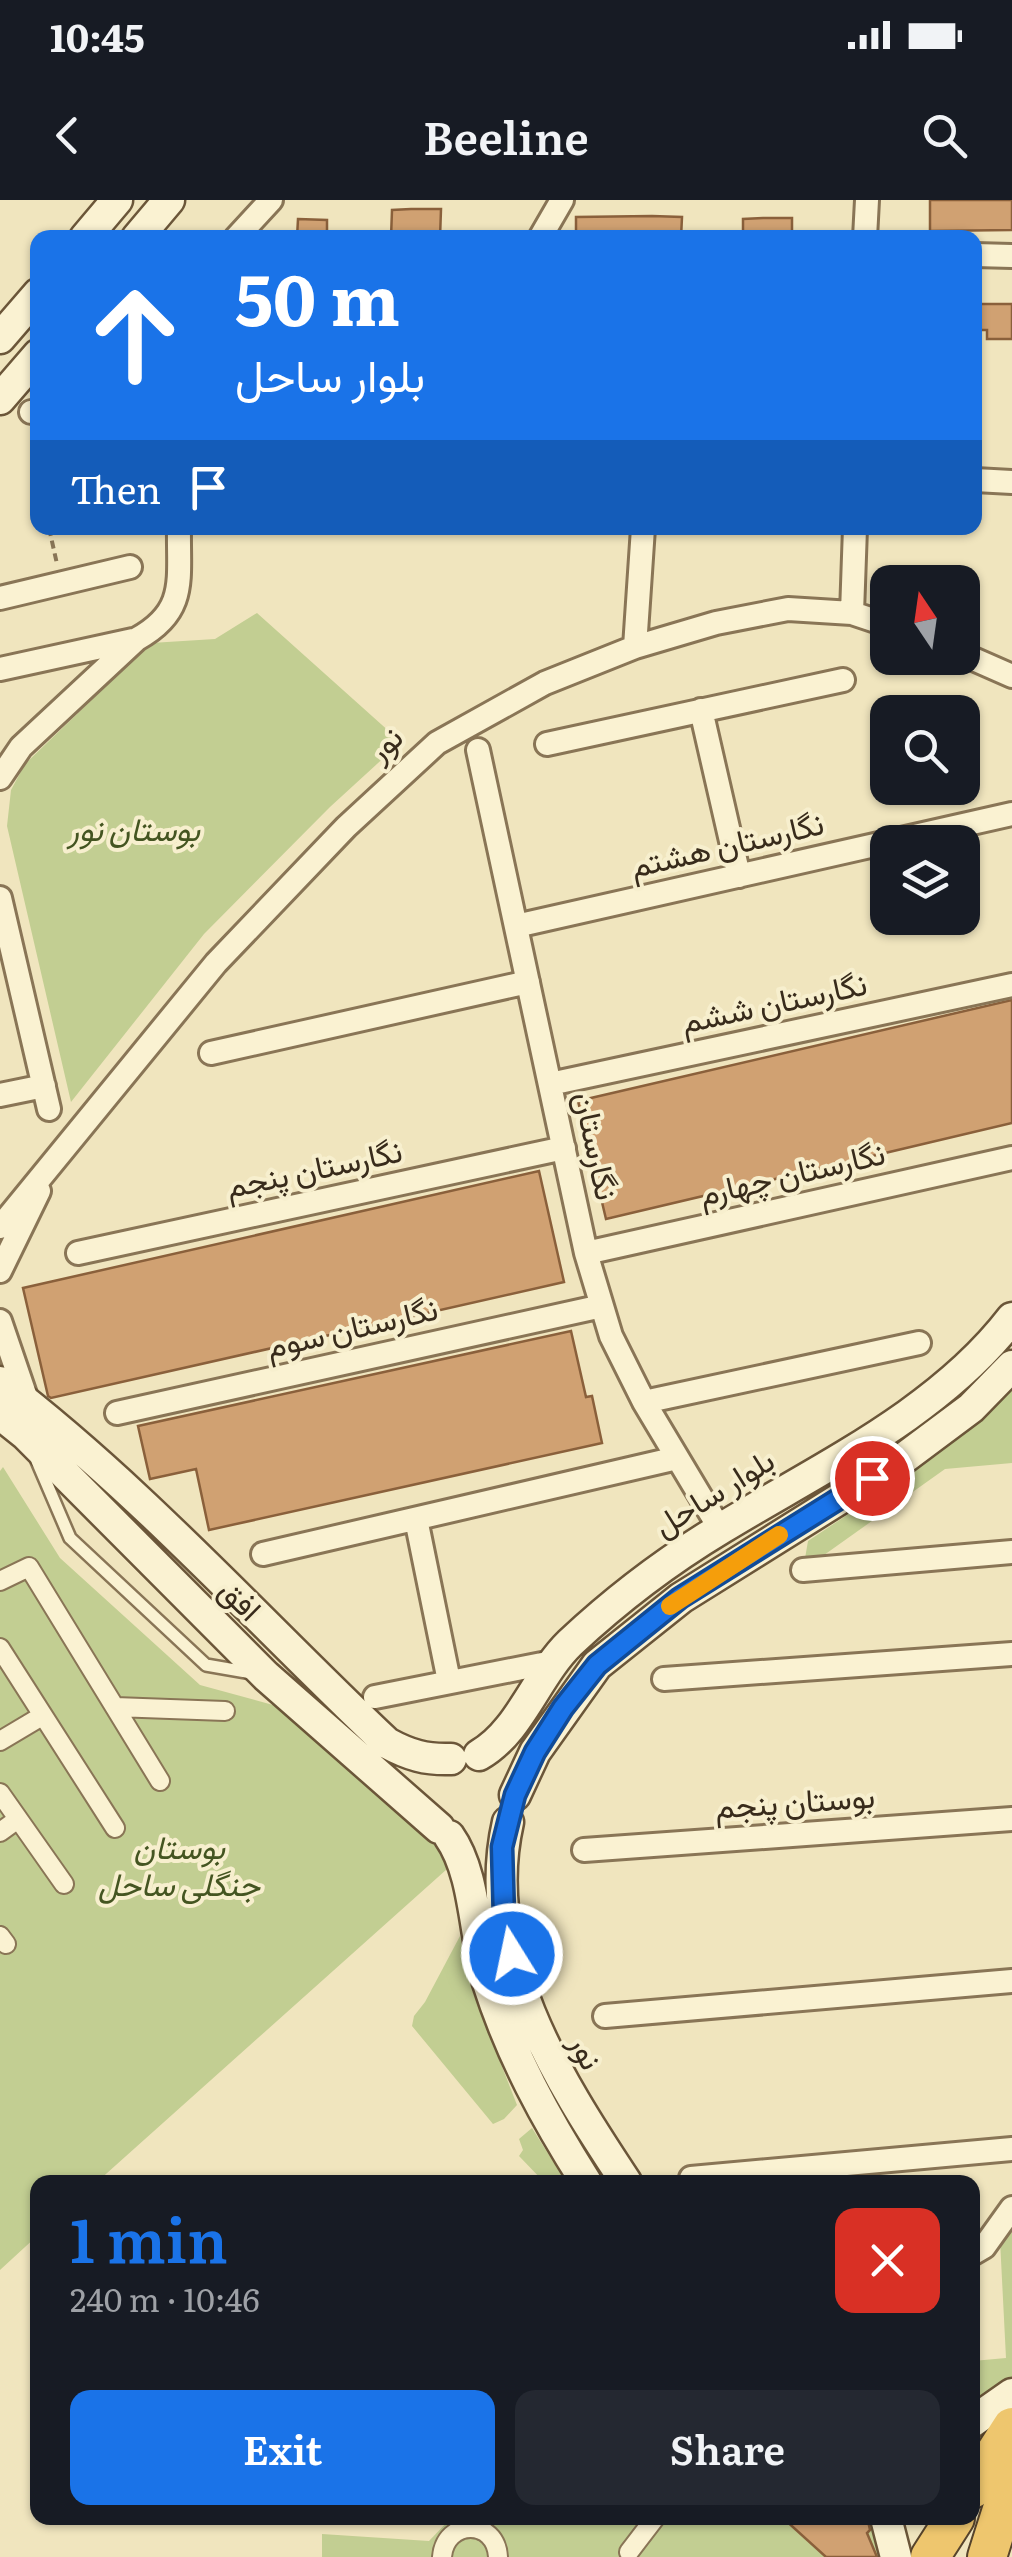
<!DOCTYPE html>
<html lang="en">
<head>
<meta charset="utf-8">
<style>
  :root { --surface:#171b24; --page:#242831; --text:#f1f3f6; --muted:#9ea1a6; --accent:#1a73e8 }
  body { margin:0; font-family:Literata,Vazirmatn,serif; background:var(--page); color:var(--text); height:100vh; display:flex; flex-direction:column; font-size:38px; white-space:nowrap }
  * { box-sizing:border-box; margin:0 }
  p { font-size:32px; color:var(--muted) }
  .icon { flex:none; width:55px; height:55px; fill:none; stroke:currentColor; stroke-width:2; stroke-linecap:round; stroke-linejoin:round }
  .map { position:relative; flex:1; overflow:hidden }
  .side { position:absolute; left:30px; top:1975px; width:950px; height:350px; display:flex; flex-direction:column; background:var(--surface); border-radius:20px; box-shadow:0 2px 8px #0004 }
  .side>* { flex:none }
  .top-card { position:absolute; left:30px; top:30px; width:952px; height:305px; border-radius:20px; box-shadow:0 2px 8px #0004; background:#1a73e8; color:#fff; overflow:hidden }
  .needle { width:65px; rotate:347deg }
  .buttons { position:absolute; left:870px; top:365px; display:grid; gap:20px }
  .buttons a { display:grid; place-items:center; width:110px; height:110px; border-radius:20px; background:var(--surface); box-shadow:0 2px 8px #0004; font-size:50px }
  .pin { position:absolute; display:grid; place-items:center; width:85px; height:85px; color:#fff; margin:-42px; border:5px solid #fff; border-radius:50%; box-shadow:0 2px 10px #0007 }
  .me { position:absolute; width:110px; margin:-55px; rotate:350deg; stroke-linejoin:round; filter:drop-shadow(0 0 8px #0008) }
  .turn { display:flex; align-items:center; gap:35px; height:210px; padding:0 40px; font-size:45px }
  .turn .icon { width:130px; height:130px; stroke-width:2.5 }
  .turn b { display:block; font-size:70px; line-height:85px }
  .then { display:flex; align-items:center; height:95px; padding:0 40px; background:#0003; gap:20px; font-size:38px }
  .round { display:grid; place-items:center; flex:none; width:105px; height:105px; border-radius:20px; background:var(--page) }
  .head { display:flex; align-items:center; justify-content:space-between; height:170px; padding:0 40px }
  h1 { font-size:60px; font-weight:600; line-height:75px; color:var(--accent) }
  .cta { display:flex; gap:20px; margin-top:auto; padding:20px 40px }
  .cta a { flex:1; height:115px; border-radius:20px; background:var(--accent); color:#fff; font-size:40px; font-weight:600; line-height:115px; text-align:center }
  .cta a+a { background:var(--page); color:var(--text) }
  .status { display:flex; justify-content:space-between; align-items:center; height:70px; padding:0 50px; background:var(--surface); direction:ltr }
  .status svg { height:28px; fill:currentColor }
  header { display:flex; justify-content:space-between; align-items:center; height:130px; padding:0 40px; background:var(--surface); font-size:45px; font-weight:600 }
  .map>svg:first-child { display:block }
  .green { fill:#c2ce92 }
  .building { fill:#d0a172; stroke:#8a603b; stroke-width:2.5 }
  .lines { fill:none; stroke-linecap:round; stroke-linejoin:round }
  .service-casing { stroke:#897556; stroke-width:16 }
  .pedestrian-casing { stroke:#897556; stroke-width:22 }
  .minor-casing { stroke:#897556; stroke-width:28 }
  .secondary-casing { stroke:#6b5639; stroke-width:35 }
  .trunk-casing { stroke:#56432b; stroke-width:42 }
  .path { stroke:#897556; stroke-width:4; stroke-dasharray:8 5; stroke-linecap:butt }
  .service { stroke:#faf2d2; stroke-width:11 }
  .pedestrian { stroke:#faf2d2; stroke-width:18 }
  .minor { stroke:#faf2d2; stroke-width:22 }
  .secondary { stroke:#faf2d2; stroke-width:30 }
  .trunk { stroke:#eec66e; stroke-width:38 }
  .route-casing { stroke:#114b97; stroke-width:25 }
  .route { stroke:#1a73e8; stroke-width:18 }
  .slow { stroke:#f59e0b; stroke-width:18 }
  .labels { text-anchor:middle; stroke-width:8; stroke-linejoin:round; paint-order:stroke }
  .street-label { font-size:32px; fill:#382b1b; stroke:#f7efce }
  .park-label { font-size:32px; font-style:italic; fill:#445521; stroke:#f7efce }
</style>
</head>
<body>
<div class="status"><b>10:45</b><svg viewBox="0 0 49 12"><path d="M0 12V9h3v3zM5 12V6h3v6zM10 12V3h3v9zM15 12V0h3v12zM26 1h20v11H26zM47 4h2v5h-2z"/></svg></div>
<header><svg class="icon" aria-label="back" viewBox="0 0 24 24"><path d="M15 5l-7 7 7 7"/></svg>Beeline<svg class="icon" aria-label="search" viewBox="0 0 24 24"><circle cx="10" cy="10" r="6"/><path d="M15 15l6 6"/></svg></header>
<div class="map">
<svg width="1012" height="2357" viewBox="0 0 1012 2357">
  <rect width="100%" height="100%" fill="#f0e5be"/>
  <path class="green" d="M257,413l144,129 -71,65 -126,127 -133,168 -64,-276 4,-36 14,-26 126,-121 64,-4z
    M1012,1189v74l-67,6 -142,101 5,-29 129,-86z
    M3,1267l57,91 140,127 102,28 154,148 -359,321h-59l-1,54 -37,34v-799z
    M460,1736l12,54 45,115 -13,14 -11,5 -81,-98 2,-10 11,-14z
    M532,1928l34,54h-22l-25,-26 4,-6 -4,-11z
    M1012,2024v163l-39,27v-53l33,-3 -6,-118z
    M451,2318h425l12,39h-566v-23l107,7z"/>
  <path class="building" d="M930,0h82v30l-82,1z
    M411,9h30l-1,29h-49l1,-28z
    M652,16l30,1 -1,21h-105v-21z
    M763,18h29v20h-49v-19z
    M298,19l29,1v18h-30z
    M975,104h37v35h-25v-9h-12z
    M1012,800v123l-406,96 -28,-118z
    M539,971l25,111 -513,116 -3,-2 -25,-108z
    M571,1131l15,66 6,-1 10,47 -393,87 -13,-61 -46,10 -12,-53z
    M783,2318h80l5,3 2,9 -3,3 10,24h-51z"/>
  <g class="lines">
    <defs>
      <path id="service" d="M37,1261l33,77 136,127 46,8"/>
      <path id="pedestrian" d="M0,1381l29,-14 131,214
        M0,1448l115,180
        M115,1507l110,4
        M0,1541l42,-25
        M0,1593l64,91
        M0,1632l18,-13
        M0,1736l6,8
        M629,2352l26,-34
        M442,2357c3,-38 54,-39 56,0"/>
      <path id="minor" d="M236,38l35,-38
        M540,38l22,-38
        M865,38l2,-38
        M975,55l37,1
        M31,212l7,-1
        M975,280l37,2
        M0,398l130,-31
        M852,413l3,-85
        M635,447l8,-119
        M962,454l50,22
        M0,469l133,-29
        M701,510l38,166
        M547,544l296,-64
        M478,550l108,503 25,83 33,66 76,127
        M0,578l21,-31 116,-108c51,-28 41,-60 42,-111
        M0,698l49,211
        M516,726l496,-112
        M211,853l317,-71
        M550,884l462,-99
        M0,895l44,-9
        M0,1027l216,-264 130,-136 91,-84 108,-60 90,-36 81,-24 72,-14 64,4 36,12
        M78,1053l486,-105
        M586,1053l426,-95
        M0,1071l39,-80
        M0,1121l28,82
        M644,1202l275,-59
        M117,1213l485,-107
        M416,1319l33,162
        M263,1354l414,-96
        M803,1370l209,-18
        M664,1479l348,-25
        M375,1497l167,-33
        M584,1650l428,-31
        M605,1816l407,-35
        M691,1978l321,-29
        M972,2054l12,-7 28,-39"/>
      <path id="secondary" d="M85,38l32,-38
        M137,38l32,-38
        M0,138l38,-44
        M0,199l38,-44
        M0,1182c140,107 259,240 387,361 22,12 39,17 64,16
        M0,1214l25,20 241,242 173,152
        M479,1555c41,-23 57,-79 91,-112 47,-44 97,-82 152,-115 100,-61 217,-115 290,-210
        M515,1595l20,-43 62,-87 84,-67 219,-137 71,-53 41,-42
        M508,1622c-30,132 49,256 118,360
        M449,1636c27,38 25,101 39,147 23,72 58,136 98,199
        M972,2222l40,-28
        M886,2318l10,39"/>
      <path id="trunk" d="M972,2289l40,-62
        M930,2357l25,-39
        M987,2357l25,-79"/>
    </defs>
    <use href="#service" class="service-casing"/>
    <use href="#pedestrian" class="pedestrian-casing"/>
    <use href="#minor" class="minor-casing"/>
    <use href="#secondary" class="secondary-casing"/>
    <use href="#trunk" class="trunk-casing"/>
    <path class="path" d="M49,328l8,36"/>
    <use href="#service" class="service"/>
    <use href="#pedestrian" class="pedestrian"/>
    <use href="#minor" class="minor"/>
    <use href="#secondary" class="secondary"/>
    <use href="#trunk" class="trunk"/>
  </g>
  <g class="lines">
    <defs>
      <path id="route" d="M512,1754l-8,-36 -2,-71 13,-52 20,-43 28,-44 34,-43 83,-67 192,-120"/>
    </defs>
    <use href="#route" class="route-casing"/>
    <use href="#route" class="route"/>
    <path class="slow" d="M670,1406l109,-71"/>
  </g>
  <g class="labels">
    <g class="street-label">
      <text transform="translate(385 544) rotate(-43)" y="11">نور</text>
      <text transform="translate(727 645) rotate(-13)" y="11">نگارستان هشتم</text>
      <text transform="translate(774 803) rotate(-12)" y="11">نگارستان ششم</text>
      <text transform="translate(596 946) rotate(78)" y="11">نگارستان</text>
      <text transform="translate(314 969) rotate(-12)" y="11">نگارستان پنجم</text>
      <text transform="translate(792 974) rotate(-13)" y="11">نگارستان چهارم</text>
      <text transform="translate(352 1128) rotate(-13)" y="11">نگارستان سوم</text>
      <text transform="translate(714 1293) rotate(-32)" y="11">بلوار ساحل</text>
      <text transform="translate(240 1400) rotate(45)" y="11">افق</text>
      <text transform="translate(795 1602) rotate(-4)" y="11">بوستان پنجم</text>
      <text transform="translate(586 1852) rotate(63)" y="11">نور</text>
    </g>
    <g class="park-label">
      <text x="134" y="641">بوستان نور</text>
      <text x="179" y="1659">بوستان<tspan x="179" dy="37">جنگلی ساحل</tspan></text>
    </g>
  </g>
</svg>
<div class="buttons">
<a><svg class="needle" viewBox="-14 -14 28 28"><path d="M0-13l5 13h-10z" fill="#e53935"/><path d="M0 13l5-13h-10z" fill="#9ea1a6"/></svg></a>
<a><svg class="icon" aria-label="search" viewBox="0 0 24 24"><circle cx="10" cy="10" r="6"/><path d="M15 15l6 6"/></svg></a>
<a><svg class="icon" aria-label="layers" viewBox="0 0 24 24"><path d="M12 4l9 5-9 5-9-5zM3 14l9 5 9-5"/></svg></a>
</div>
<div class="pin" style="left:872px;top:1278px;background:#d93025"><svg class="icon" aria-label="arrive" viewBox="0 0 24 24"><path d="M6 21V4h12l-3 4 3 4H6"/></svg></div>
<svg class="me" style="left:512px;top:1754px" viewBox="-20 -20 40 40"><circle r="17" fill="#1a73e8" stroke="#fff" stroke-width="3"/><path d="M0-11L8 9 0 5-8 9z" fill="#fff"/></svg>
<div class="top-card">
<div class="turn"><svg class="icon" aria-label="ahead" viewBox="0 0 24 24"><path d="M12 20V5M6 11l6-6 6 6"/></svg><div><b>50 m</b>بلوار ساحل</div></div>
<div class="then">Then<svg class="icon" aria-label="arrive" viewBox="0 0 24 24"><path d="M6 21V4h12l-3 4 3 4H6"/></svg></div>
</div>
<section class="side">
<div class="head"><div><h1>1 min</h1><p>240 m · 10:46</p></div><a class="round" style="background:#d93025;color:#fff"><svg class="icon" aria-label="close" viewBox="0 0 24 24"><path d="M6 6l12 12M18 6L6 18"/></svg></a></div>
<div class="cta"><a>Exit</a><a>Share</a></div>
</section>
</div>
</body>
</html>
